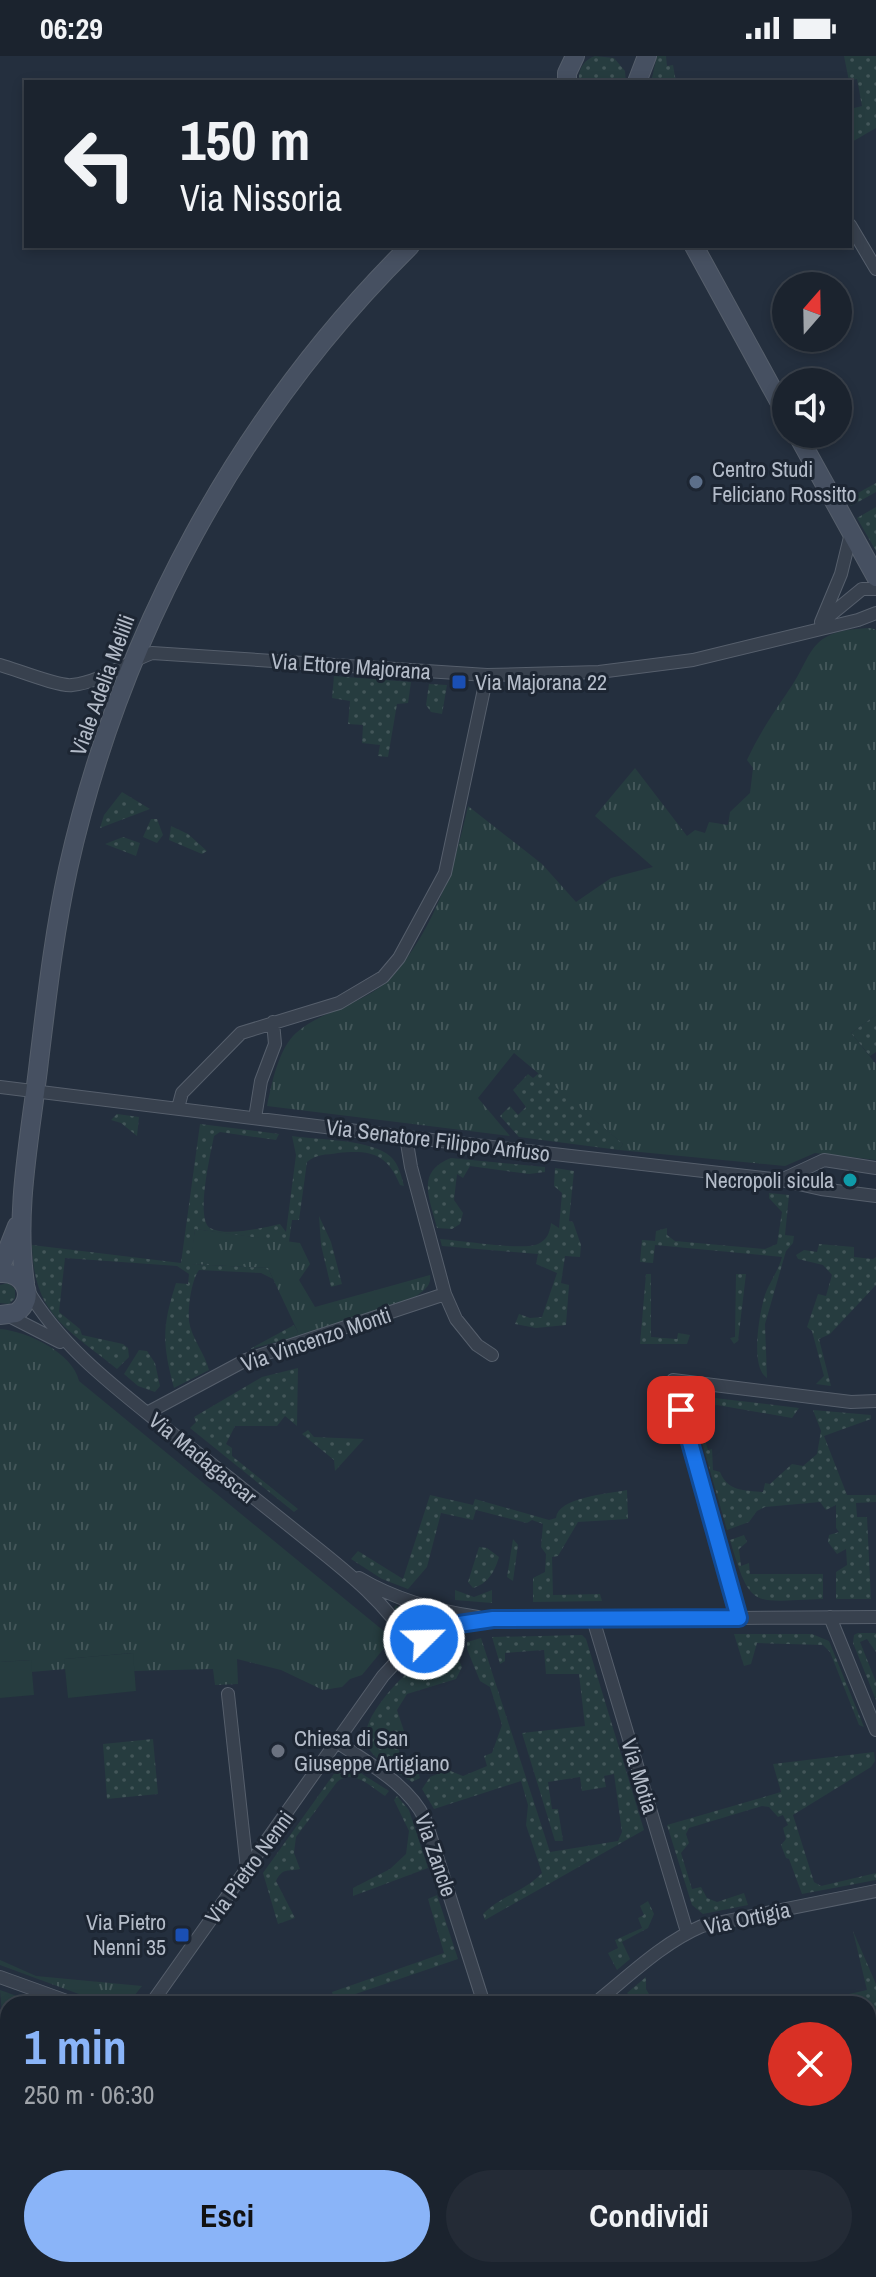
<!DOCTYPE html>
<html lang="it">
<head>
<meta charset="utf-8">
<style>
  :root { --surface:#1b232e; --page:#242b36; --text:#f1f3f6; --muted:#a0a4aa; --line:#39404a; --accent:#8ab4f8 }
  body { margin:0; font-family:"Archivo Narrow",sans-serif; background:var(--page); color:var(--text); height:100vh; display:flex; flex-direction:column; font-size:30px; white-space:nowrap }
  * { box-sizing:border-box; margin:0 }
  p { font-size:26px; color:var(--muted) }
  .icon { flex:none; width:44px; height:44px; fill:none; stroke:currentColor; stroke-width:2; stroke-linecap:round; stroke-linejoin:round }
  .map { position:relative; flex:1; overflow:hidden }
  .details { position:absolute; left:0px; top:1940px; width:876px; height:282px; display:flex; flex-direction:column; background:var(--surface); border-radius:24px 24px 0 0; box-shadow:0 4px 12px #0003,0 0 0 2px var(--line) }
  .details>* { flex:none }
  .guide { position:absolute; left:24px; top:24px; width:828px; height:168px; border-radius:0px; box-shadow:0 4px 12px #0003,0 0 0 2px var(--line); background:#1b232e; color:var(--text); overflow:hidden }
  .needle { width:52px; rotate:20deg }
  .controls { position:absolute; left:772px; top:216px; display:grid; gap:16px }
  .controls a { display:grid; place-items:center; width:80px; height:80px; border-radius:50%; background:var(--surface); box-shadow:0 4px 12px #0003,0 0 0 2px var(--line); font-size:40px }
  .pin { position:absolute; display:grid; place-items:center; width:68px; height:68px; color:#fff; margin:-34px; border-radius:16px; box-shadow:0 4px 12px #0006 }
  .me { position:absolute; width:88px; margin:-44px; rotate:67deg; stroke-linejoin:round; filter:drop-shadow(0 0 6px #0008) }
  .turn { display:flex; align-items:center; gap:28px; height:168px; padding:0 24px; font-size:36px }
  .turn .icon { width:104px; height:104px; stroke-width:2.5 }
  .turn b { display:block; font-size:56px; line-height:68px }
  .round { display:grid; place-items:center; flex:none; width:84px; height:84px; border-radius:42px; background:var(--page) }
  .head { display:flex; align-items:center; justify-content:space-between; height:136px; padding:0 24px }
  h1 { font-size:48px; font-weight:700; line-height:60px; color:var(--accent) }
  .action { display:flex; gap:16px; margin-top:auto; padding:16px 24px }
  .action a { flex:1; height:92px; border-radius:48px; background:var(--accent); color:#111; font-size:32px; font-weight:700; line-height:92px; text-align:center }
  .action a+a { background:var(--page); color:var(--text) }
  .status { display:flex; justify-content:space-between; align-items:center; height:56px; padding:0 40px; background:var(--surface); direction:ltr }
  .status svg { height:22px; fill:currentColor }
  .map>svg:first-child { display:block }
  .grass { fill:url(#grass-tufts) }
  .park { fill:#263c3f }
  .garden { fill:url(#garden-dots) }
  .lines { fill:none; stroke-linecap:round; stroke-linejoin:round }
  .street-casing { stroke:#565f6c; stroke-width:14 }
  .secondary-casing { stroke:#565f6c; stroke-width:20 }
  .street { stroke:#38414e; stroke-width:12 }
  .secondary { stroke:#465061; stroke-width:18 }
  .route-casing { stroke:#114b97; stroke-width:20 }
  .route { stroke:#1a73e8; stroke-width:14 }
  .service-dot { fill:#5c6f8a; stroke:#1d2633; stroke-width:3 }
  .transit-dot { fill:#1a4fb4; stroke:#1d2633; stroke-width:3 }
  .culture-dot { fill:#0f9aa8; stroke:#1d2633; stroke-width:3 }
  .worship-dot { fill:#6b7280; stroke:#1d2633; stroke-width:3 }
  .labels { text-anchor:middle; stroke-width:6; stroke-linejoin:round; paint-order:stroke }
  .poi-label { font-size:22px; fill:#b4bcc9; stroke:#1d2633; text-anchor:start }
  .street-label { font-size:22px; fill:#b4bcc9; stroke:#1d2633 }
</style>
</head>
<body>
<div class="status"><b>06:29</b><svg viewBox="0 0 49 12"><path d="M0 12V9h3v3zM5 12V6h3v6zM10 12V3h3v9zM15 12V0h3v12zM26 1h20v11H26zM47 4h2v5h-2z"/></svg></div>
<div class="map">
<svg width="876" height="2221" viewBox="0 0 876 2221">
  <defs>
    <pattern id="grass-tufts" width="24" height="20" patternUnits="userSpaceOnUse" patternTransform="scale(2)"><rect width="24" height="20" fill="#263c3f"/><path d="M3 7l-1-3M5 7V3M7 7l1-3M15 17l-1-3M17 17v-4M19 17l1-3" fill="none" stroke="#435659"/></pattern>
    <pattern id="garden-dots" width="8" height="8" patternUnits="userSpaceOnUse" patternTransform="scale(2)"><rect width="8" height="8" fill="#263c3f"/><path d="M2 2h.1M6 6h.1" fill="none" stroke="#435659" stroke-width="1.8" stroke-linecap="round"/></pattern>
  </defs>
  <rect width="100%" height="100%" fill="#242f3e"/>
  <path class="grass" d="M871,572l5,2v385l-25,18 25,31v96l-61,-7 -30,13 -166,-16 4,-6 -109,-91 -36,45 32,38 -243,-30c5,-23 11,-56 29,-73 14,-13 36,-21 54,-29 16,-8 33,-16 45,-31 40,-46 60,-108 73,-167l74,58 34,38 35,-24 42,-11 -58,-51 40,-48 52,68 8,-6 10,3 4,-11 19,3 2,-13 20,-19 3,-25 -6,-8c12,-25 22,-41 38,-64 31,-42 19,-66 86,-68z
    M195,1173l105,14 10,21 -11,16 16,27 115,-32c2,11 -7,16 -15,22l-120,40 3,-5 -30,-64 -78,-4z
    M0,1273c27,2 73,24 79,52l312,256 -1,4 -28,34 -12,4 -8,8 -19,3 -42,-20 -44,-11 1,25 -23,1 -2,-16 -79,2 -2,-18 -67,6 1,10 -35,3 -1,-12 -30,2z
    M396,1549l22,14 2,9h-8l-18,-20z
    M0,1904l36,16 106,10 -12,15 -24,3 -106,-39z
    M0,1934l39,14h-31v77z"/>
  <path class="park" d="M133,1597l3,38 -68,7 -4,-39z
    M31,1604l3,35 -34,3v-36z"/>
  <path class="garden" d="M595,0l19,2 11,13 1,11h-47c-1,-12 4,-22 16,-26z
    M657,0h9l1,10 6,-1 3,17h-25z
    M844,0h32v72l-26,15v-34l12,-3 -5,-27 -8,2z
    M876,427v9l-25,14 -4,-7z
    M876,451v44l-19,-33z
    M334,620l77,6 -3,21 -11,1 -9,53 -10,-1 2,-11 -18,-2 1,-18 -15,-1 2,-23 -18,-3z
    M429,628l18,1 -5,29 -11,-2 -5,-7z
    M122,736l28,17 -50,19 4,-13z
    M151,763h6l6,16 -6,8 -14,-6z
    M171,770l17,8 19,17 -5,3 -33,-14z
    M123,781l17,6 -4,13 -31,-12z
    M876,959v37l-6,4 -19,-23z
    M539,1017l84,71 -4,6 -100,-13 -19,-21 10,-10 8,9 8,-8 -13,-17 15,-16 5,4z
    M117,1058l22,3 -2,19 -16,-13 -10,-3z
    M200,1068l79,10 -3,6 -56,-8 -6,4c-3,16 -19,83 -4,92 17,9 52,0 70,-4l6,8 10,-77 -4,-19c27,4 80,3 99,21 8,8 10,18 13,29l-4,-1c-13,-32 -30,-35 -62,-32 -12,2 -22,1 -31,9l-8,58h-7l-3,22 -94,-13 -4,35 77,4 5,11 -12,-6 -62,-3c-8,11 -11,38 -10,51 2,16 16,33 20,49l-35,18c-12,-45 -12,-61 2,-105l12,1 1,-10 -12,-8 -112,-8 -6,54 21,17 2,6 41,9 5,4 1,9 -12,12c-50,-41 -83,-53 -85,-124l149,18z
    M451,1102l94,9v5l-16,2 -59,-8 -7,12 -6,-4 -3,26 9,13 -3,11 -8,5 -15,-1c-7,-29 -22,-56 14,-70z
    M555,1112l19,3 -5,50 4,1 8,23 -1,12 -15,-1 -4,27 8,2 -3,40 -30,3 -21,-4 4,-10 11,4 12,-1 15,-44 -21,-9 2,-10 -96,-8 -2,-7c19,1 84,12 98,5 9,-4 12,-12 13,-21l8,5 3,-35 -8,-7z
    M769,1137l20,2 -4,40 9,1 -1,7 -7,8 -21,73 2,54c-17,-11 -8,-61 -3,-80 4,-14 14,-26 18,-41l-127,-12 -2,18 -13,-1 2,-22 13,1 1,-10 11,-3v7l8,6 90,8 12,-5 5,-32 -13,-14z
    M319,1160l12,26 11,42 -11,3 -10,-42z
    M819,1188l35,3v10l19,2 3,-2v28l-46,49 -11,5 12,47 -15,-2 8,-8 -12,-45 -5,-4 11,-33 8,2 6,-21 -9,-10 -25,-6 -2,-4 8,-5 13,2z
    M646,1218h5v63l26,2 1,-6 12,2 -3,9h-47z
    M736,1218h10l-8,67 -4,3 -4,-6 5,-1z
    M8,1227l7,6v9l-6,6 -9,-1v-18z
    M294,1269l4,7 -3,5 -45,12z
    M139,1294l8,1 8,12 5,23 -5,6 -17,-6 -14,-12z
    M298,1312l-1,58 -12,-10 -8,10h-42l-9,18 6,4v8l66,53 -4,3 -104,-84 6,-6 -2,-5 68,-40z
    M706,1341l93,11 -7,10 -75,-13 -6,1c-7,13 -8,31 -3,44l4,-1 1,21 7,2c8,20 24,18 43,20l2,-9 5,1 22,-20 11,2 14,-12 4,-23 -8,-21 58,5v4l-47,17 23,59h29v7l-20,1 1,14h10l4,82h-35v-27l11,-7 -1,-16 -9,5 -9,-12 1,-7 10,-3 -3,-4v-23l-10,5 -6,-8 -55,5 -8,4 -8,11 -22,8 -34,-119 4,-10z
    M308,1374l6,7 50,2 -29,32 -1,-11 -32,-26z
    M627,1434l1,29 -50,3 -20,34 -6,1 1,38 47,-1 2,7 -69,1v-24l12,-6 1,-18 -5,-7 2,-23 -11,-4 -5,3 -51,-13 -3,10 -32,-7 -14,54 -19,22 -26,-10 -31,-20 7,-8 45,28 27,-84 43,10 2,-6 74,21 7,-2c2,-21 52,-24 71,-28z
    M744,1479l3,7 -8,7 2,17 8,-3 1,11h73v25c-70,2 -72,13 -93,-59z
    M513,1483l5,6 -5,36 -6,-4z
    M479,1491l8,1 12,9c-4,14 -11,27 -26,31l-5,-6z
    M455,1534l19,7 18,-7v13l-37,-3z
    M858,1577h18v19l-9,-13 -7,3 16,40v18l-23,-57 1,-8z
    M734,1578h78l17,7 35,86 -5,-2 -29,-73 -7,-7 -66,-2 -6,21 -7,2z
    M582,1579l4,4 58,191 -159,90 -2,-6c18,-18 42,-23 59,-41l-16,-48 2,-20 -7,-24 -87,28 -12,-20 8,-12 18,-7 15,6 24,-10 -3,-10 8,-3 10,-28 -12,-38 -10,-6 -13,-32v-7l14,-4 69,214 68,-11 4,-9 -8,-58 -10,2 2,11 -24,4 -2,-14 -32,5 4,27h6l5,32h-8l-33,-108 63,-7 -6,-52h-33l-2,-24 -39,3v8l-5,3 -8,-27z
    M452,1590l10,21 -6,12 -49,15 -10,16 9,27 -13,-7 8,27 15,9 4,12 -8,4c-14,-10 -41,-22 -46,-40 -6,-25 39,-70 58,-83 9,-7 19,-10 28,-13z
    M153,1683l5,55 -51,5 -4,-55z
    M874,1696l1,9 -4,6 -78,48 21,67 7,4 55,-13v7l-74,14 -13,-35 -3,-1 -5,-13 5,-6 -3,-11 5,-3 -5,-10 -5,2 -9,-10 -7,-1 -73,22 -3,6 3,9 -8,10 11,36 9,-2 6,11 10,4 27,-9 4,12 -45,9 -11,-9 -25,-80 114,-33 -8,-28z
    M348,1709l41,26 -4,5c-14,-9 -32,-28 -48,-14l-41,55 -2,16 6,16c-12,3 -17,-2 -24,12l19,37 -17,6 -15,-51 73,-102z
    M397,1740l12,14 19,58 -75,28v-8l37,-19 16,-15 3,-23 -15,-31z
    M437,1839l21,64 -123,42 -3,-9 112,-39 -16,-54z
    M648,1845l6,13 -6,14 -26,14 8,17 -13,11 -9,-17 10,-5 -3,-8 27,-12 -4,-10 6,-3 -4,-9z
    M853,1875l23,53v36l-8,-16h-49l-1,-3 49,-11z
    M646,1921v12l9,15h-15l-13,-11z"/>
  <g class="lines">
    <defs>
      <path id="street" d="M850,169l26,44
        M823,565l39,-32h14
        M821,566l20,-48 10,-41
        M0,609c15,4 59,22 72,20 29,-3 53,-22 80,-32l335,22 112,-3 94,-12 165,-40 18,-7
        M0,1031l406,50 375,43 40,9 55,7
        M178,1052l4,-15 59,-60 98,-30 44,-26 16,-19 46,-85 42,-198
        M255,1062l6,-37 14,-37 -2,-22
        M406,1081l5,30 34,127 11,25 21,26 15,10
        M781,1124l43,-20 52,8
        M27,1233c35,60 93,102 146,145 45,35 89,70 134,106 39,31 80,63 106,107
        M9,1260l51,26
        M147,1357l99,-53 199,-66
        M359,1522c37,22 77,33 119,39
        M412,1552l16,12 1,10 -5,9
        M830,1561l46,113
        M739,1562l-66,-238 178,22 25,-1
        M593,1563l94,313
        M228,1638l19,175
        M337,1686c32,22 71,42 88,77l59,185
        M0,1921l75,27
        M151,1948l232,-328c21,-24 47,-45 79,-53 43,-11 90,-4 134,-4 93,0 187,-2 280,-2
        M594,1948c34,-27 68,-61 108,-78l174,-35
        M0,2017l8,58
        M868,2060l8,-2
        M0,2141l8,5
        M95,2214l8,7
        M337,2214l7,7
        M608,2214l11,7
        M266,2221l6,-7"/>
      <path id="secondary" d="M567,26v-9l8,-17
        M637,26l10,-26
        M694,190l92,168
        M797,378l79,143
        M0,1213l17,-43
        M0,1217c25,-2 37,25 16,40l-16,2
        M25,1227c-11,-73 6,-150 14,-222 8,-65 15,-128 29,-192 52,-233 171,-454 342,-623"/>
    </defs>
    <use href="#street" class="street-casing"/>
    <use href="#secondary" class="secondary-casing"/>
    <use href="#street" class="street"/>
    <use href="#secondary" class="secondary"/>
  </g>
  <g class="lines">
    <defs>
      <path id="route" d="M424,1583l35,-15 34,-5 246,-1 -58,-208"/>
    </defs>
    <use href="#route" class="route-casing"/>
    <use href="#route" class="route"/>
  </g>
  <circle class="service-dot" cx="696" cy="426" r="8"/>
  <g class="transit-dot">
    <rect x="451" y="618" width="16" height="16" rx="4"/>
    <rect x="174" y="1871" width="16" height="16" rx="4"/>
  </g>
  <circle class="culture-dot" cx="850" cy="1124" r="8"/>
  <circle class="worship-dot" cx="278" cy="1695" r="8"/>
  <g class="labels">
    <g class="poi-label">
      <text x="712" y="421">Centro Studi<tspan x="712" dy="25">Feliciano Rossitto</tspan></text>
      <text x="475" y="634">Via Majorana 22</text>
      <text x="834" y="1132" text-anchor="end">Necropoli sicula</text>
      <text x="294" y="1690">Chiesa di San<tspan x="294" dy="25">Giuseppe Artigiano</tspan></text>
      <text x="166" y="1874" text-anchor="end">Via Pietro<tspan x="166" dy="25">Nenni 35</tspan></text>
    </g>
    <g class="street-label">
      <text transform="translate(351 610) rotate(4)" y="8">Via Ettore Majorana</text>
      <text transform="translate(102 629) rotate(-70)" y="8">Viale Adelia Melilli</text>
      <text transform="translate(438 1084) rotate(7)" y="8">Via Senatore Filippo Anfuso</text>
      <text transform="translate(316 1283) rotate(-19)" y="8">Via Vincenzo Monti</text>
      <text transform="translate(203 1402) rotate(39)" y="8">Via Madagascar</text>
      <text transform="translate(640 1720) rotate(73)" y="8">Via Motia</text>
      <text transform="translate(436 1799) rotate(71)" y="8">Via Zancle</text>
      <text transform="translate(249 1811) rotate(-54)" y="8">Via Pietro Nenni</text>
      <text transform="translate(747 1862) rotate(-12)" y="8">Via Ortigia</text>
    </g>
  </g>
</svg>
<div class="controls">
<a><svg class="needle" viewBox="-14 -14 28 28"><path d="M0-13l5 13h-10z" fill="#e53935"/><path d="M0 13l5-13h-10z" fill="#a0a4aa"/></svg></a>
<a><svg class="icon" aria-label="sound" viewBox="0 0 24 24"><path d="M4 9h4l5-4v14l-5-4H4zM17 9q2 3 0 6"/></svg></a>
</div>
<div class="pin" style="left:681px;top:1354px;background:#d93025"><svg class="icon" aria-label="arrive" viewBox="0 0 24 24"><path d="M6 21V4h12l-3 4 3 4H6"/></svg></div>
<svg class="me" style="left:424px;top:1583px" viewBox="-20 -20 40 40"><circle r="17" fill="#1a73e8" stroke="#fff" stroke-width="3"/><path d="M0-11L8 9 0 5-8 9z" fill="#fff"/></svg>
<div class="guide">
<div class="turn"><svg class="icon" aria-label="left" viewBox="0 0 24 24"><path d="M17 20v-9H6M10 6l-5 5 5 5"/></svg><div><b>150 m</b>Via Nissoria</div></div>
</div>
<section class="details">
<div class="head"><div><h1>1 min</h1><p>250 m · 06:30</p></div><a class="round" style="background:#d93025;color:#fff"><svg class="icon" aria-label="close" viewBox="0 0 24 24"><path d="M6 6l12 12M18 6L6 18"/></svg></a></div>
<div class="action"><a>Esci</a><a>Condividi</a></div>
</section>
</div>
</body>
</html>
